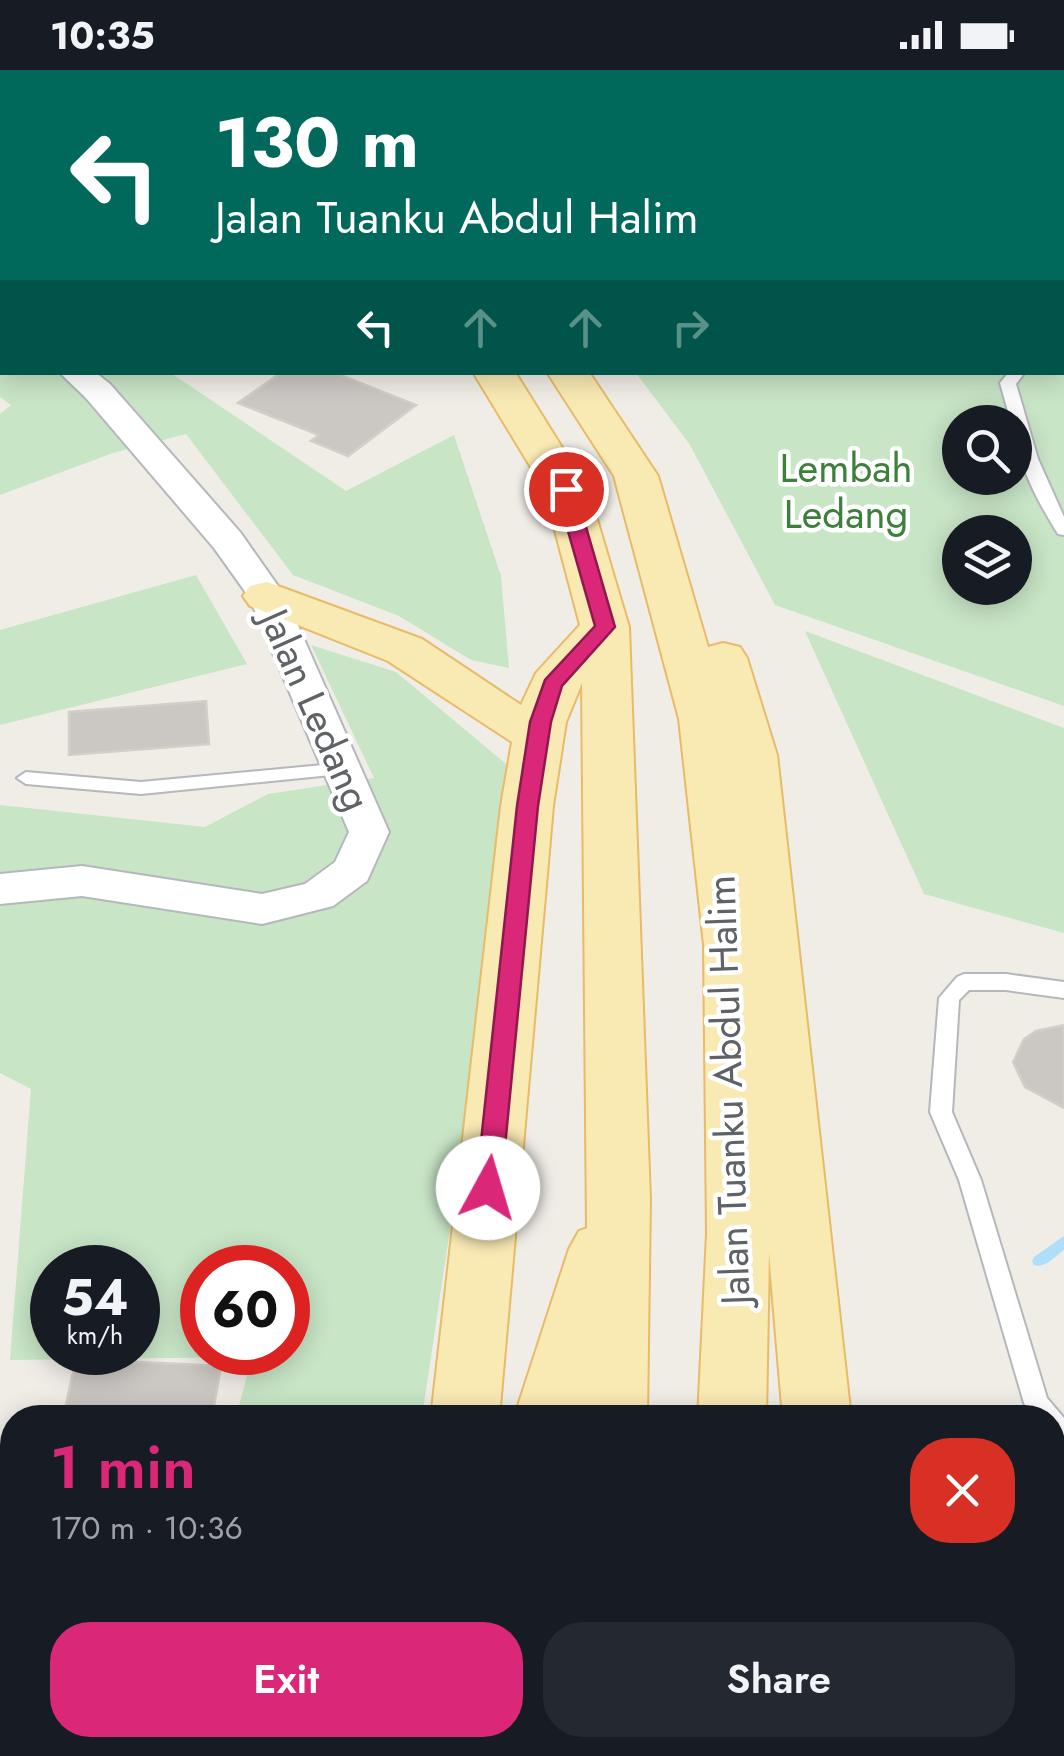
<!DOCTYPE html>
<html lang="en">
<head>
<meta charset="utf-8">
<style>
  :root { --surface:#171b24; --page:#242831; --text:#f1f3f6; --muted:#9ea1a6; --accent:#db2777 }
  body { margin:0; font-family:Jost,sans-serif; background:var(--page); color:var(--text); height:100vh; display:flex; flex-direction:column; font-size:38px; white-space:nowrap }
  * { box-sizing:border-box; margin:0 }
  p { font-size:32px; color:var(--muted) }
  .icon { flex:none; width:55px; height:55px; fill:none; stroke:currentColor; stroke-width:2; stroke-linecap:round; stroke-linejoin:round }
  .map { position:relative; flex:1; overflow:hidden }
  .drawer { position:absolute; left:0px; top:1335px; width:1065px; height:352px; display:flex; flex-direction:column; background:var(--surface); border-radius:40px 40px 0 0; box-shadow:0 5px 25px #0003 }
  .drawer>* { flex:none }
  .top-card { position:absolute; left:0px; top:0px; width:1065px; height:305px; box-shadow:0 5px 25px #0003; background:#00695c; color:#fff; overflow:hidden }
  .buttons { position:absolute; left:942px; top:335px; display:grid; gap:20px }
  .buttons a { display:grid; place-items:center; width:90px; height:90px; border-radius:50%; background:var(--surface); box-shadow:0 5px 25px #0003; font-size:50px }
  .speed { position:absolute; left:30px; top:1175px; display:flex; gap:20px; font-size:50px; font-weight:700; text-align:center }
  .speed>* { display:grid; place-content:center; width:130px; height:130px; border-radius:50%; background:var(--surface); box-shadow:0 5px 25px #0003; line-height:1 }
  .speed small { font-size:25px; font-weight:400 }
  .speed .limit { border:15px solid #d22; background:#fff; color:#111 }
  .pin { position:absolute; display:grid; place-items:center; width:85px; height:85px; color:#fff; margin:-42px; border:5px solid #fff; border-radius:50%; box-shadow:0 2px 10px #0007 }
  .me { position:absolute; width:110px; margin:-55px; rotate:6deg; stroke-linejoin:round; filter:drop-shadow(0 0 8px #0008) }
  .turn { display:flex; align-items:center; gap:35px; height:210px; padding:0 50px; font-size:45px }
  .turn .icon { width:130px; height:130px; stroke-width:2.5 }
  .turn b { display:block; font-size:70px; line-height:85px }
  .lanes { display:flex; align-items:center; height:95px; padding:0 50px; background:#0003; justify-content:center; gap:50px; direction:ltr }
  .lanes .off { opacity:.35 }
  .round { display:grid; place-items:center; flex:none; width:105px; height:105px; border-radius:40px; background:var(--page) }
  .summary { display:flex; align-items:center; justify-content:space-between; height:170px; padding:0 50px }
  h1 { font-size:60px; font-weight:600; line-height:75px; color:var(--accent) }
  .action { display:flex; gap:20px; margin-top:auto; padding:20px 50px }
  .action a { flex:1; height:115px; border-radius:40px; background:var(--accent); color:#fff; font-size:40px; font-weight:600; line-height:115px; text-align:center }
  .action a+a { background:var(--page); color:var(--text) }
  .status { display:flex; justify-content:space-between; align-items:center; height:70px; padding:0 50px; background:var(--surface); direction:ltr }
  .status svg { height:28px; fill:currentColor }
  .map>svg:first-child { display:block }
  .green { fill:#c8e5c6; fill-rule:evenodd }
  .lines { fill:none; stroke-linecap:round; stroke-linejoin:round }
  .stream { fill:#aedef9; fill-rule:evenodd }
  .building { fill:#cbc8c4; stroke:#d4cfc6; stroke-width:2.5 }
  .lane-casing { stroke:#b4b7bb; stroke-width:4 }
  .street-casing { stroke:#b4b7bb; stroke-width:4 }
  .primary-casing { stroke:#e7bb68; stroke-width:4 }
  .lane { fill:#fff; fill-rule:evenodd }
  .street { fill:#fff; fill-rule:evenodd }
  .primary { fill:#f9e9b3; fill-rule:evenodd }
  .route { fill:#db2777; stroke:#8e194d; stroke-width:2.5 }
  .labels { text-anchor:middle; stroke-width:9; stroke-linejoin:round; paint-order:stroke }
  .park-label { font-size:40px; fill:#3d803b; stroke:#fff }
  .street-label { font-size:40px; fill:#5f6366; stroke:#fff }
</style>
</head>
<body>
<div class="status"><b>10:35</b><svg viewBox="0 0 49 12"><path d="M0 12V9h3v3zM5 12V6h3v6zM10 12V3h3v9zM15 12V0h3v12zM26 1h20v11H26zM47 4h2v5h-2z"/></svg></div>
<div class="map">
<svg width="1064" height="1686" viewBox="0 0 1064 1686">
  <rect width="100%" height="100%" fill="#f0ede7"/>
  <path class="green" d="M395,0h669v636l-289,-101 -85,-160 -54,-72 426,-1v-300zM960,352h55v56h-55zM960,462h55v56h-55z
    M0,161l2,141 169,1 175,118 108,-56 47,141 8,92 -38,-8 -72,-44 -106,-41 -107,-141 -73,19 -113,42v-81l11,-9 -11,-8z
    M196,505l51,89 -247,61v-95z
    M805,561l259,97v205l-140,-39z
    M311,575l85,27 122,102 -96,643h-186l16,-60 -242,3 21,-271 -31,-16v-268l205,22 63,-33 106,-16zM52,1198h86v84h-86zM202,1198h86v84h-86z
    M12,1533v142h362l-2,11h-372v-149z"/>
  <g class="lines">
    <path class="stream" d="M378,0h9l2,2h-9z
      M1064,1166v14c-9,6 -19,19 -30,15l-2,-4 2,-4z"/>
  </g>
  <path class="building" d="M282,302h51l83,33 -68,51 -37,-15 8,-6 -81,-32z
    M206,631l3,43 -140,11v-43z
    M1064,955v83l-39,-21 -12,-25 11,-23 12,-8z
    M76,1289l145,7 -9,52h-149z"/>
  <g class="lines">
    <defs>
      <path id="lane" d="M664,0h19l1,2h-19z
        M1062,86h2v8h-2z
        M1062,271h2v10h-2z
        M1009,302h16l-9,12 22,75 26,58v18l-6,-1c-20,-32 -43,-73 -43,-112h-4l-11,-39z
        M344,693l7,2 2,4 -2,4 -210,21 -115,-10 -9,-6 9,-6 115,10z
        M964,904h42l58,8v16l-58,-8h-37l-10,10 -7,112 29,68 66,218 17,20v28l-12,-6v-22h-19l-9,-15 -65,-223 -29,-68 9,-114 18,-21z"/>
      <path id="street" d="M0,236h2v20h-2z
        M59,302h36l15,12 130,148 45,64 104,236 -22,49 -34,25 -71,18 -180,-28 -82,8v-30l82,-8 180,28 43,-10 30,-22 14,-30 -100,-235 -35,-49 -128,-150z"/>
      <path id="primary" d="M262,0h35l1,2h-35z
        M315,0h35l1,2h-35z
        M0,37h2v22h-2z
        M0,80l2,1v22h-2z
        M473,302h42l73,117 41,138 21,572 -3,219h-133l55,-169 10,-18 8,-3 -5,-545 -16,39 -13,84 -54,612h-68l70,-612 11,-64 -124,-81 -138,-55 -7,-10 7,-10 17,-4 155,57 99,66 15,-32 44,-48 -36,-136z
        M547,302h42l69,104 50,171 15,-4 17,4 7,11 30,97 74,663h-68l-14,-165 -3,165h-68l9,-184 -3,-289 -25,-226 -65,-243z
        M391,1675h125l-2,11h-125z
        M567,1675h76v11h-76z
        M684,1675h76v11h-76z
        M795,1675h76l1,11h-76z"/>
    </defs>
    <use href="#lane" class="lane-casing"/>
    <use href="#street" class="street-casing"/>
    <use href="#primary" class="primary-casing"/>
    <use href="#lane" class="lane"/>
    <use href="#street" class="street"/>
    <use href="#primary" class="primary"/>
  </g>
  <path class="route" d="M566,414l9,5 40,138 -53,59 -11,36 -13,84 -37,382 -3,7h-19l-3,-7 41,-382 13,-84 15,-42 50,-54 -39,-137z"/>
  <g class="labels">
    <g class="park-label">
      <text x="846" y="412">Lembah<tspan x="846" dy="46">Ledang</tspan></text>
    </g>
    <g class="street-label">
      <text transform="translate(316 640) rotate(66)" y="14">Jalan Ledang</text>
      <text transform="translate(728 1020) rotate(-92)" y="14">Jalan Tuanku Abdul Halim</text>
    </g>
  </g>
</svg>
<div class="buttons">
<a><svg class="icon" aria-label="search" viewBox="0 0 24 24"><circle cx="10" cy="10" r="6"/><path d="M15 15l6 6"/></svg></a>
<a><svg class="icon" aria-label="layers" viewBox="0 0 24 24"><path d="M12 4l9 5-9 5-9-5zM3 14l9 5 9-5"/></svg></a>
</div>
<div class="speed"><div>54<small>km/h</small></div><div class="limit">60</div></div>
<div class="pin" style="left:566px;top:419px;background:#d93025"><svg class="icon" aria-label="arrive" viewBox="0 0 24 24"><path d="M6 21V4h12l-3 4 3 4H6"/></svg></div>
<svg class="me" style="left:488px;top:1118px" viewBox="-20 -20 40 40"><circle r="19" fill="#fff"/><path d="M0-13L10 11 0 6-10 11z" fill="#db2777"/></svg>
<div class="top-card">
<div class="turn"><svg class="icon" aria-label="left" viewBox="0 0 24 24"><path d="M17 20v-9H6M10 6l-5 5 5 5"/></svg><div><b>130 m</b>Jalan Tuanku Abdul Halim</div></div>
<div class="lanes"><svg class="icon" aria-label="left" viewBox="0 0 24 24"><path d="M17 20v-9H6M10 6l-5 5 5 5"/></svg><svg class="icon off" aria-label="ahead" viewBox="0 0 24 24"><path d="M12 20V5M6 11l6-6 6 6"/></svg><svg class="icon off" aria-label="ahead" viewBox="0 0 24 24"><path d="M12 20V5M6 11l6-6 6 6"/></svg><svg class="icon off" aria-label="right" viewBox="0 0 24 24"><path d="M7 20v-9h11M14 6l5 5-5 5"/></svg></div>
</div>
<section class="drawer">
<div class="summary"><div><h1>1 min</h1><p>170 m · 10:36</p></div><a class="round" style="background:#d93025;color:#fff"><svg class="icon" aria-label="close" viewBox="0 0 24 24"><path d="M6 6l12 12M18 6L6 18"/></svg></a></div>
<div class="action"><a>Exit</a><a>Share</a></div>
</section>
</div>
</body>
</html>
